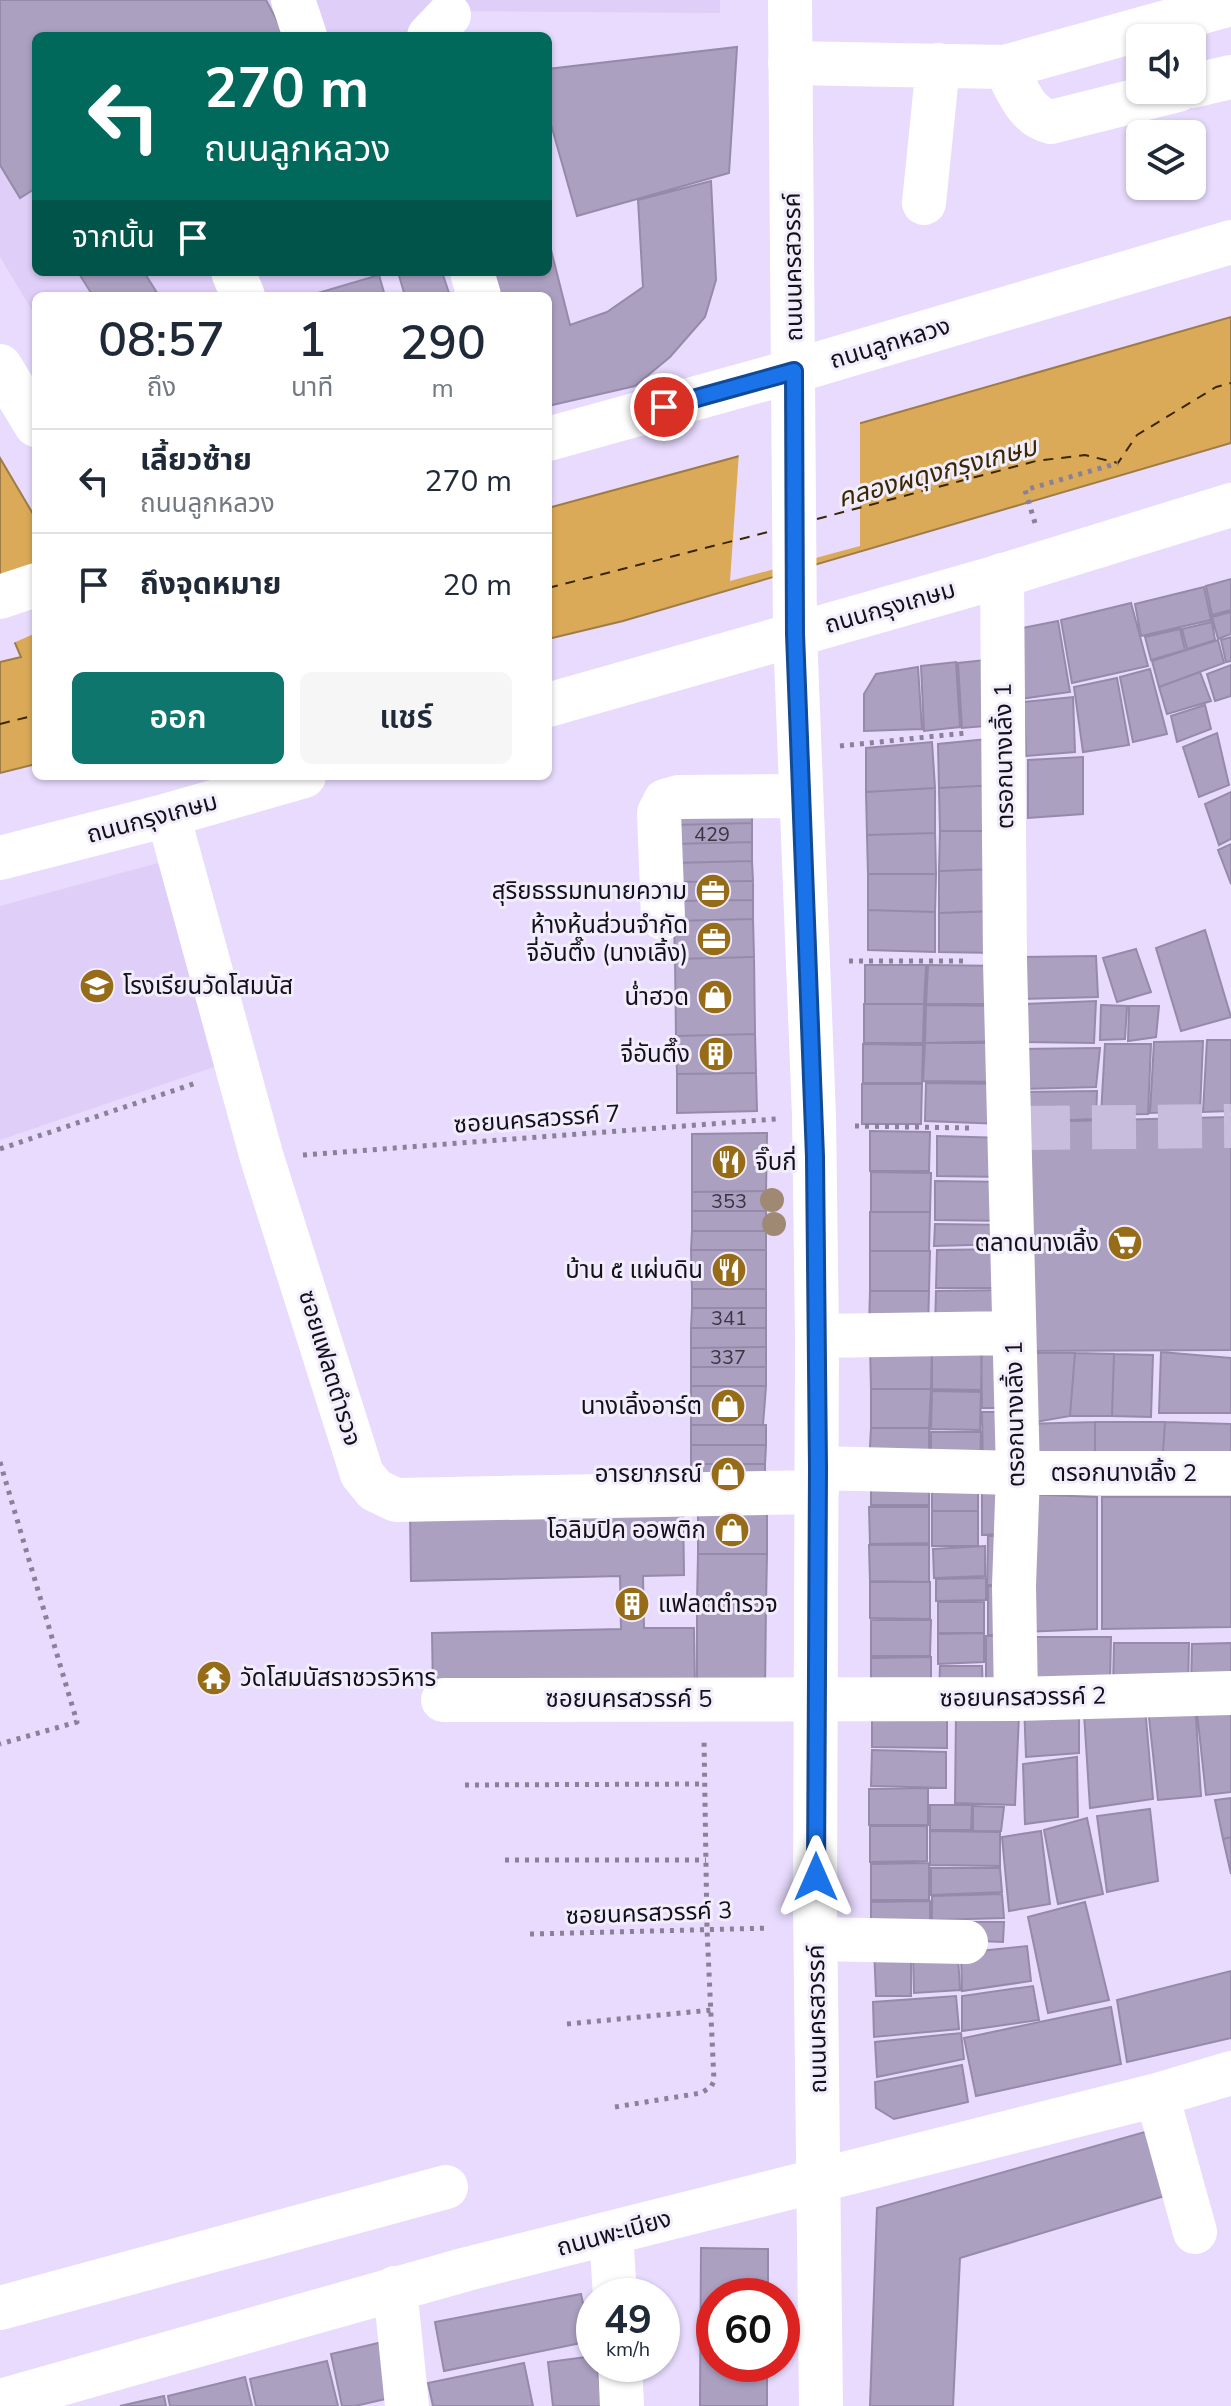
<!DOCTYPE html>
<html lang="th">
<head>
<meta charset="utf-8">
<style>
  :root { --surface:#fff; --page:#f6f6f7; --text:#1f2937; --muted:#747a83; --line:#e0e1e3; --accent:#0f766e }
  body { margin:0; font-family:"Nunito Sans","Noto Sans Thai",sans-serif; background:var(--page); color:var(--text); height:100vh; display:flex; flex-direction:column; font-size:30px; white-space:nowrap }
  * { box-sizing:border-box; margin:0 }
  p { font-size:26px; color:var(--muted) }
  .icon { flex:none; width:44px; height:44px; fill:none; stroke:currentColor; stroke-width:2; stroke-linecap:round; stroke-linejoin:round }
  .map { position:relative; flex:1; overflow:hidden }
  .panel { position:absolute; left:32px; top:292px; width:520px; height:488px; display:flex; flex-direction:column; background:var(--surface); border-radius:12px; box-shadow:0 2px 6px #0004 }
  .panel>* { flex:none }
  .guide { position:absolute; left:32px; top:32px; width:520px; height:244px; border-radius:12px; box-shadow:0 2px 6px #0004; background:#00695c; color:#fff; overflow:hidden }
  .buttons { position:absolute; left:1126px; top:24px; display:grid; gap:16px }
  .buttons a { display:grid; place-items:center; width:80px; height:80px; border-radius:12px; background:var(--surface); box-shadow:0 2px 6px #0004; font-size:40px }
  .speed { position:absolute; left:576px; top:2278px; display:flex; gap:16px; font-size:40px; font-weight:700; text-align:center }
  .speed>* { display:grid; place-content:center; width:104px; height:104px; border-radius:50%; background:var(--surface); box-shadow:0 2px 6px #0004; line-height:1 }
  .speed small { font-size:20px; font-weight:400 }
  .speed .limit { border:12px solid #d22; background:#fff; color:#111 }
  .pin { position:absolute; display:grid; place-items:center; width:68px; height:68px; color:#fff; margin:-34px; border:4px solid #fff; border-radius:50%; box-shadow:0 2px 8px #0007 }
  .me { position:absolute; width:88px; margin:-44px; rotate:0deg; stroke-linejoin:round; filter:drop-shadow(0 0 6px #0008) }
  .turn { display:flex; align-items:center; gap:28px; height:168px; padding:0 40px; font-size:36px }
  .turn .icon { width:104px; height:104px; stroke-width:2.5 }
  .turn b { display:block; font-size:56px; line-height:68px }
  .then { display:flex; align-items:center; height:76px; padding:0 40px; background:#0003; gap:16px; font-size:30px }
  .eta { display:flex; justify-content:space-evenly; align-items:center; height:136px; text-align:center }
  .eta b { font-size:48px; font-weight:600; line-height:56px }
  .primary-button { display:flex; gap:16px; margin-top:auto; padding:16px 40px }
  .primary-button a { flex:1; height:92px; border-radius:12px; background:var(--accent); color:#fff; font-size:32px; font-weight:600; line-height:92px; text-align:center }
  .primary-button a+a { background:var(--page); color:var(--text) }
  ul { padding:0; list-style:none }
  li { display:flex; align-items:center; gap:24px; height:104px; padding:0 40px; border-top:2px solid var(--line) }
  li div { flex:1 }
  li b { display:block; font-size:30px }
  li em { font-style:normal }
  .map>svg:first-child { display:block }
  .built { fill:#decef8 }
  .water { fill:#daaa58; stroke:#9f7c46; stroke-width:2 }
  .pier { fill:#e8dbfe }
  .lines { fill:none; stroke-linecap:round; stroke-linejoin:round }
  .ferry { stroke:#3a2702; stroke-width:2; stroke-dasharray:10 8; stroke-linecap:butt }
  .building { fill:#aca0c1; stroke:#968aaa; stroke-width:2 }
  .minor-tunnel { stroke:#c8bddc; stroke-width:44; stroke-dasharray:44 22; stroke-linecap:butt }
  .path { stroke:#8a8199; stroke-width:5; stroke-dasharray:4 6; stroke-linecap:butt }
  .minor { stroke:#fff; stroke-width:44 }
  .major { stroke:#fff; stroke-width:44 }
  .tree { fill:#a08972 }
  .route-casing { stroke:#114b97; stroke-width:20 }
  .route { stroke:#1a73e8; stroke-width:14 }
  .labels { text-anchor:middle; stroke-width:6; stroke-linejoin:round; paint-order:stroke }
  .number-label { font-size:20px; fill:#3a3444 }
  .street-label { font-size:24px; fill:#14101b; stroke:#f2edfb }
  .poi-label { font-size:24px; fill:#14101b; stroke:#f2edfb; text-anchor:end }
  .water-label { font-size:26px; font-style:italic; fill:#3a2702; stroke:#f2edfb }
</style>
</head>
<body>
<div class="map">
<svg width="1231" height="2406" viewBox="0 0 1231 2406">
  <rect width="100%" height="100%" fill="#e8dbfe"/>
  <path class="built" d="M0,0h720v13l-261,-2 -22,25h-401v236h341l6,24h-347v21l-36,-60z
    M158,863l59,203 -217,74v-234z"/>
  <path class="water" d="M1231,317v126l-608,178 -75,18v-131l313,-85z
    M0,458l36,61v245l-36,9v-111l21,-5 -21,-49z"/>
  <path class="pier" d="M860,419v127l-130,35 9,-129z
    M36,567v66l-25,11 -11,-27z"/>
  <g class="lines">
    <path class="ferry" d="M817,519l219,-58 49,-6 33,8 19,-28 79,-48 15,-4
      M548,588l224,-57
      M0,724l36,-9"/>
  </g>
  <path class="building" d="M0,0h266l19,36h-249v152l-16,10 -20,-33z
    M737,47l-8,126 -152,43 -29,-102v-45z
    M711,181l5,99 -11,37 -35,40 -35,29 -87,20v-110h-62l-7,-24h69v-34l22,87 37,-13 36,-25 -5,-87z
    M78,272h66l15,24h-66z
    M398,272h44l8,24h-45z
    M379,275l6,21h-77z
    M1231,579v31l-19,5 -6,-29z
    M1204,587l7,33 -70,16 -6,-32z
    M1131,603l17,63 -76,17 -11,-63z
    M1231,612v22l-13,5 -6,-22z
    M1058,621l12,71 -50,7 -8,-69z
    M1212,622l3,18 -28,9 -5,-20z
    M1180,629l5,21 -34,10 -6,-23z
    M1231,637v24l-5,1 -5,-22z
    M1218,640l6,23 -65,24 -7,-26z
    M995,659l2,66 -35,3 -4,-65z
    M956,662l4,65 -36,4 -3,-65z
    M1231,665v31l-16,5 -8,-27z
    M918,667l4,62 -58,2v-37l12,-20z
    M1150,669l17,65 -34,8 -13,-65z
    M1200,672l11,29 -44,13 -8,-27z
    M1117,678l12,67 -46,7 -9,-65z
    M1073,697l2,55 -49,4 -2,-54z
    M1205,705l6,24 -34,13 -6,-26z
    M1217,733l12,52 -30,12 -16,-50z
    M997,738l2,47 -60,3 -1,-44z
    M932,742l3,46 -69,4v-44z
    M1083,757v57l-55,4v-58z
    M999,785v46h-59l-1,-43z
    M935,788v45l-68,2 -1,-43z
    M1231,792v47l-12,6 -14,-41z
    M752,804v19l-79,2v-20z
    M752,823v19l-79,2v-19z
    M940,831h59v38l-60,2z
    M935,833l1,41h-68l-1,-39z
    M752,842v19l-79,2v-19z
    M1231,844v40l-13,-34z
    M752,861l1,20 -79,1 -1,-19z
    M999,869l-3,42 -57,2v-42z
    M868,874h68l-1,38 -67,-2z
    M753,881v19l-79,1v-19z
    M753,900v19l-79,2v-20z
    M868,910l67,2v40l-67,-2z
    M1001,911l-4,42 -58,-1v-39z
    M753,919l1,38 -79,2 -1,-38z
    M1205,930l26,87 -50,14 -25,-83z
    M1136,949l15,43 -34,10 -14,-44z
    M1096,956l2,41 -76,2 -2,-42z
    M754,957l1,77 -79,2 -1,-77z
    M865,965h61l-2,39h-59z
    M928,965l76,1 1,38h-79z
    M1096,1001l-2,42 -69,-1v-38z
    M864,1004h60l-1,39h-59z
    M926,1005l79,1 -1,35 -79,2z
    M1101,1005l26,1 -2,33 -25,1z
    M1129,1006h30l-3,31 -28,4z
    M755,1034l1,39 -79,1 -1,-38z
    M1207,1040h24v71l-28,1z
    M1203,1041l-3,70 -50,2 4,-71z
    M925,1043h80l-1,39 -81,-1z
    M863,1044l60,1 -1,38h-59z
    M1105,1044h46l-3,70 -47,1z
    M1100,1048l-4,39 -75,2 -2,-40z
    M756,1073l1,38 -80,2v-39z
    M926,1083l77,1v40l-78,-3z
    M862,1084h60l-1,40h-59z
    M1097,1091l-1,28 -75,3 -2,-30z
    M1231,1117v233l-211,1 10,-229z
    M870,1131l60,1 -1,39h-59z
    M767,1133l-1,58 -74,1v-58z
    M937,1136l67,2v39l-67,-1z
    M871,1172l60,1 -1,39h-59z
    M935,1181l73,1 2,39 -75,-1z
    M766,1191v20h-74v-19z
    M692,1211h74v20h-74z
    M870,1212h60l-1,39h-59z
    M935,1224l72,1 1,19 -74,2z
    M692,1231h74v19h-75z
    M1009,1249v39h-73l1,-38z
    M691,1250h75v39h-74z
    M870,1251h60l-1,40h-59z
    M692,1289h74v19h-74z
    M1008,1290l1,40h-74l1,-39z
    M870,1291h59l-1,38 -59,-1z
    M692,1308h74v20h-75z
    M691,1328h75v19l-75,1z
    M981,1338h24l2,70h-25z
    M870,1343h62l-1,46h-60z
    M932,1343l50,1 -1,46 -49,-1z
    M766,1347v20h-75v-19z
    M1161,1352l70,6v55h-72z
    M1028,1353h47l-5,63 -46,8z
    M1075,1353l39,1 -2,62h-42z
    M1114,1354l39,1 -2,62 -39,-1z
    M691,1367h75v19h-75z
    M691,1386h75l-3,39h-72z
    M871,1389h60l-2,39h-58z
    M932,1391l49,1 -1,38 -49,-1z
    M982,1412h24l1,59h-24z
    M1095,1422v45l-71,1v-44z
    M1095,1422h70l-3,45h-67z
    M1165,1422l66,2v43h-69z
    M691,1425h75v20h-75z
    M871,1428h58v38h-60z
    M931,1432h50l-1,38h-49z
    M691,1445h75l-1,19h-74z
    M691,1464h74v19h-74z
    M871,1477h58v28h-58z
    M982,1478h32v55l-32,2z
    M932,1481h46v30h-46z
    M1022,1494l75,3v132l-75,3z
    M1102,1497h129v130l-129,2z
    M683,1505l1,70 -41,1 1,52h50l1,57 -262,6 -1,-58 189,-4 -1,-53 -209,5 -1,-69z
    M698,1505h69v49h-69z
    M869,1507h60v36l-59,1z
    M932,1511h46v35h-46z
    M988,1536h24l-1,49h-24z
    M869,1545h60v37l-59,-1z
    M985,1546v30l-51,2 -1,-29z
    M698,1554h69l-1,50h-69z
    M986,1578v22l-50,1v-22z
    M870,1582h60v37l-60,-1z
    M988,1586h23v49h-23z
    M938,1602h46v31h-46z
    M697,1604h69l-1,87h-68z
    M871,1620h60l-1,36h-59z
    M984,1633v29l-46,2v-30z
    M986,1636h24l-1,58h-23z
    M1036,1637h75l-1,46 -75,-1z
    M1114,1643h75l-1,46 -75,-1z
    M1231,1643v46l-40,-1 1,-44z
    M931,1657v37h-60v-36z
    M940,1666h42l1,27h-44z
    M1079,1699v54l-53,4 -2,-54z
    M1231,1699v93l-25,3 -10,-92z
    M1195,1702l6,94 -43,4 -10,-92z
    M1145,1707l8,92 -63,9 -6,-95z
    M872,1713l75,1v34l-75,-1z
    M956,1714l63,1 -4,90 -60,-2z
    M872,1750l74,2v36l-75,-2z
    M1077,1757l1,60 -53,7 -2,-60z
    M928,1788v37h-59v-36z
    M1231,1798v39l-8,2 -8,-39z
    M930,1805h42l-1,25h-41z
    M973,1806l31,1 -3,24h-28z
    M1150,1809l8,72 -51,11 -10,-76z
    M1087,1818l16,76 -45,10 -14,-74z
    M870,1826h57v35l-57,1z
    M930,1831l70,1v34l-70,-1z
    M1041,1831l9,73 -41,7 -7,-74z
    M1231,1837v37l-8,-35z
    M929,1863v37h-58v-36z
    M931,1868h69l2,24 -71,3z
    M1002,1894l2,24 -72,2v-24z
    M930,1901v37h-59v-36z
    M1085,1902l24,98 -61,13 -20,-96z
    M932,1922h72l-1,20 -71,-3z
    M911,1946v50h-35l-2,-49z
    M1027,1946l4,35 -69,10 -1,-38z
    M958,1955l2,35 -46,3 -1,-36z
    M1231,1971v67l-104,24 -10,-62z
    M1033,1986l6,34 -77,11v-35z
    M956,1996l3,33 -85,8 -1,-35z
    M1111,2007l10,57 -145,32 -12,-58z
    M961,2033l3,26 -87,18 -2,-35z
    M962,2065l6,37 -74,17 -18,-11 -1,-26z
    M1159,2128l12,66 -211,64 -7,148h-83l7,-198z
    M701,2248l67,1v47h-54v68h53v42h-67z
    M581,2294l10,47 -147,30 -9,-49z
    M387,2341l12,55 -44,10h-13l-11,-52z
    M594,2356v8h3l5,42h-49l-5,-44z
    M327,2361l11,45h-82l-6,-27z
    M524,2363l9,43h-100l-5,-23z
    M245,2377l7,29h-82l-2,-10z
    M164,2396l2,10h-46z"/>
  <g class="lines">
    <path class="minor-tunnel" d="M1026,1128l205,-2"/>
    <path class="path" d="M1035,523l-10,-33 93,-27
      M840,746l126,-13
      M849,961h118
      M855,1126l114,2
      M0,1149l199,-67
      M303,1155l473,-36
      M0,1462l77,260 -77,22
      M465,1785l239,-1
      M505,1860h201
      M530,1934l239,-6
      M567,2024l145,-14
      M615,2107l86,-14 10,-6 3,-6 -7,-152 -3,-190"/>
    <path class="minor" d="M293,0l12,36
      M429,36l20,-21
      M790,63l215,4 226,-63
      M1005,67c12,21 20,49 46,55l127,-32
      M1192,86l39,-9
      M924,203l14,-138
      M233,272l10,24
      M472,272l7,24
      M0,366l36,59
      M548,439l246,-68 437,-129
      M1002,575l3,387 13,511 -4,113 2,113
      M0,597l36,-12
      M168,815l94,343 100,316 13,16 21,10 421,-8
      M663,918l-4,-105 6,-12 14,-4 122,-1
      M817,1336l196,-3
      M818,1468l200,5h213
      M443,1700l573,-1 215,-6
      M817,1939l149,3
      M1157,2095l38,137
      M611,2233l4,63
      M395,2288l12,118
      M0,2308l446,-121
      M620,2364l2,42
      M0,2401l467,-132 690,-174 74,-22"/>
    <path class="major" d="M790,0l5,634 19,482 3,220 -2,570 6,500
      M548,705l443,-126 240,-74
      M0,858l168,-43 136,-39"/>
  </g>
  <g class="tree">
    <circle cx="772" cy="1200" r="12"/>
    <circle cx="774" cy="1224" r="12"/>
  </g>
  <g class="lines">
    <defs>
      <path id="route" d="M664,407l130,-36 1,263 20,523 3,311 -2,409"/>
    </defs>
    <use href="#route" class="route-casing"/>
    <use href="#route" class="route"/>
  </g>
  <defs>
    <symbol id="office-disc" viewBox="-11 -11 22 22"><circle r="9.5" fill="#966c18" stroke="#f2edfb"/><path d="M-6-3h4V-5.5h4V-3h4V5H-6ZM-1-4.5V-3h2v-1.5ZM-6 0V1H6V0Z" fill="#fff"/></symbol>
    <symbol id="school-disc" viewBox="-11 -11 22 22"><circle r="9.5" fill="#966c18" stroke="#f2edfb"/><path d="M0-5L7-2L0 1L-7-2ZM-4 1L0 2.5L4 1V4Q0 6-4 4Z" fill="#fff"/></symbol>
    <symbol id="shop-disc" viewBox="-11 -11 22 22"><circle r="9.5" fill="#966c18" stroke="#f2edfb"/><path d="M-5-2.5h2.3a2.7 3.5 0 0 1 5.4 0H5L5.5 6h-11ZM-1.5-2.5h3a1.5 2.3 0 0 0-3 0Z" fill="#fff"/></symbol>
    <symbol id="building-disc" viewBox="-11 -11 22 22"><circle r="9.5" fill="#966c18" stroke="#f2edfb"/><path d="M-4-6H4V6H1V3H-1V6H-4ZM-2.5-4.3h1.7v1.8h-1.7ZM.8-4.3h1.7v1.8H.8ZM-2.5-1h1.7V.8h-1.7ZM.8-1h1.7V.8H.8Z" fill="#fff"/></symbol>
    <symbol id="restaurant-disc" viewBox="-11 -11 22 22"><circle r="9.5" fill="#966c18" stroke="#f2edfb"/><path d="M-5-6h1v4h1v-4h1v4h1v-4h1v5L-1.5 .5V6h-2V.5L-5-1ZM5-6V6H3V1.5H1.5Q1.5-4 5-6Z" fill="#fff"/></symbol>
    <symbol id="supermarket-disc" viewBox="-11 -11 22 22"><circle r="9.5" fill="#966c18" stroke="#f2edfb"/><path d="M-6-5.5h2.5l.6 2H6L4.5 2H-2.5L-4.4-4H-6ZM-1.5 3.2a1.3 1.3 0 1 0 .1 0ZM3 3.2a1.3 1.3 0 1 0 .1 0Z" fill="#fff"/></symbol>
    <symbol id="temple-disc" viewBox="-11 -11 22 22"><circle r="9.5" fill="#966c18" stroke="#f2edfb"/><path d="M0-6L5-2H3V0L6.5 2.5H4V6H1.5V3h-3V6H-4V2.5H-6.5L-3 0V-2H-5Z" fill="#fff"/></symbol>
  </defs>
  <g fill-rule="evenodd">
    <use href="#office-disc" x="693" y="871" width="40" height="40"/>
    <use href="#office-disc" x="694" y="919" width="40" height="40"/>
    <use href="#school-disc" x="77" y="966" width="40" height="40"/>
    <use href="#shop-disc" x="695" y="977" width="40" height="40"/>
    <use href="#building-disc" x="696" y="1034" width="40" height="40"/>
    <use href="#restaurant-disc" x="709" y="1142" width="40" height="40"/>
    <use href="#supermarket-disc" x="1105" y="1223" width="40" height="40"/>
    <use href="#restaurant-disc" x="709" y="1250" width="40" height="40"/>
    <use href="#shop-disc" x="708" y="1386" width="40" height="40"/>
    <use href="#shop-disc" x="708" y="1454" width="40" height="40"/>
    <use href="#shop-disc" x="712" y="1510" width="40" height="40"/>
    <use href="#building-disc" x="612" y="1584" width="40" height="40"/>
    <use href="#temple-disc" x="194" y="1658" width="40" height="40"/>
  </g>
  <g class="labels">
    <g class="number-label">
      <text x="712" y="841">429</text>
      <text x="729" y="1208">353</text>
      <text x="729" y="1325">341</text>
      <text x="728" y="1364">337</text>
    </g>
    <g class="street-label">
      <text transform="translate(793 267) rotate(-91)" y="8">ถนนนครสวรรค์</text>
      <text transform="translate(890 343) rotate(-17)" y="8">ถนนลูกหลวง</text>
      <text transform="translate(890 607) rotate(-16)" y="8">ถนนกรุงเกษม</text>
      <text transform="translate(1004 756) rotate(-91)" y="8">ตรอกนางเลิ้ง 1</text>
      <text transform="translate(152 818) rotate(-15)" y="8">ถนนกรุงเกษม</text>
      <text transform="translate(537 1119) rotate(-4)" y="8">ซอยนครสวรรค์ 7</text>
      <text transform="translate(330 1368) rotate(73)" y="8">ซอยแฟลตตำรวจ</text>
      <text transform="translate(1015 1414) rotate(-91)" y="8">ตรอกนางเลิ้ง 1</text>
      <text x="1124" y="1481">ตรอกนางเลิ้ง 2</text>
      <text transform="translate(1023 1697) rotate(-1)" y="8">ซอยนครสวรรค์ 2</text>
      <text x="629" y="1707">ซอยนครสวรรค์ 5</text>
      <text transform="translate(649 1913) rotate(-2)" y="8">ซอยนครสวรรค์ 3</text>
      <text transform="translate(817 2019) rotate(-91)" y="8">ถนนนครสวรรค์</text>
      <text transform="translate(614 2233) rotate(-15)" y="8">ถนนพะเนียง</text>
    </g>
    <g class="poi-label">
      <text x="687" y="899">สุริยธรรมทนายความ</text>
      <text x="688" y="933">ห้างหุ้นส่วนจำกัด<tspan x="688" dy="28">จี่อันตึ๊ง (นางเลิ้ง)</tspan></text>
      <text x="123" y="994" text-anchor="start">โรงเรียนวัดโสมนัส</text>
      <text x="689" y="1005">น่ำฮวด</text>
      <text x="690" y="1062">จี่อันตึ๊ง</text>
      <text x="755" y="1170" text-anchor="start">จิ๊บกี่</text>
      <text x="1099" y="1251">ตลาดนางเลิ้ง</text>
      <text x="703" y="1278">บ้าน ๕ แผ่นดิน</text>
      <text x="702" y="1414">นางเลิ้งอาร์ต</text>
      <text x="702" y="1482">อารยาภรณ์</text>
      <text x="706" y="1538">โอลิมปิค ออพติก</text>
      <text x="658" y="1612" text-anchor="start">แฟลตตำรวจ</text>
      <text x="240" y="1686" text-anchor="start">วัดโสมนัสราชวรวิหาร</text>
    </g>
    <g class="water-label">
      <text transform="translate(937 472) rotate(-15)" y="9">คลองผดุงกรุงเกษม</text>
    </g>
  </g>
</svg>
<div class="buttons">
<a><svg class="icon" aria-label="sound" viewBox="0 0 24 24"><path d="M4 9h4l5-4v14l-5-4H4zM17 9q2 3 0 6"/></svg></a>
<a><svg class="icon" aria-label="layers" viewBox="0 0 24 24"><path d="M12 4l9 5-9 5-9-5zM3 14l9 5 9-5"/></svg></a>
</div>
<div class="speed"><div>49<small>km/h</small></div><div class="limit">60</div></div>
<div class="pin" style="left:664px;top:407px;background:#d93025"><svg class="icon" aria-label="arrive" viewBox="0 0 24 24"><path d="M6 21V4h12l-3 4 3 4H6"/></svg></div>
<svg class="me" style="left:816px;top:1877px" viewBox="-20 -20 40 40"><path d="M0-17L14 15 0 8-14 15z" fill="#1a73e8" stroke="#fff" stroke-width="4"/></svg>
<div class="guide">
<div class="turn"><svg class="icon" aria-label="left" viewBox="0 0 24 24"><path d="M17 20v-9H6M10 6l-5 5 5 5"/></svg><div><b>270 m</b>ถนนลูกหลวง</div></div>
<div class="then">จากนั้น<svg class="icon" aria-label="arrive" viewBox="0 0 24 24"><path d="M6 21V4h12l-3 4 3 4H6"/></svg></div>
</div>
<section class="panel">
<div class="eta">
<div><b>08:57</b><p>ถึง</p></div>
<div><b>1</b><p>นาที</p></div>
<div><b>290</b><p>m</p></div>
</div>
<ul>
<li><svg class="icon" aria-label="left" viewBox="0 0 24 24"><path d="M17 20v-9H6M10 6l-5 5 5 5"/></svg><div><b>เลี้ยวซ้าย</b><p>ถนนลูกหลวง</p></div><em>270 m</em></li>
<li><svg class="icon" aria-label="arrive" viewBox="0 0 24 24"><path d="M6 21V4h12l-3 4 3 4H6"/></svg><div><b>ถึงจุดหมาย</b></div><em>20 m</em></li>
</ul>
<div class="primary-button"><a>ออก</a><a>แชร์</a></div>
</section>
</div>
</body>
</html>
